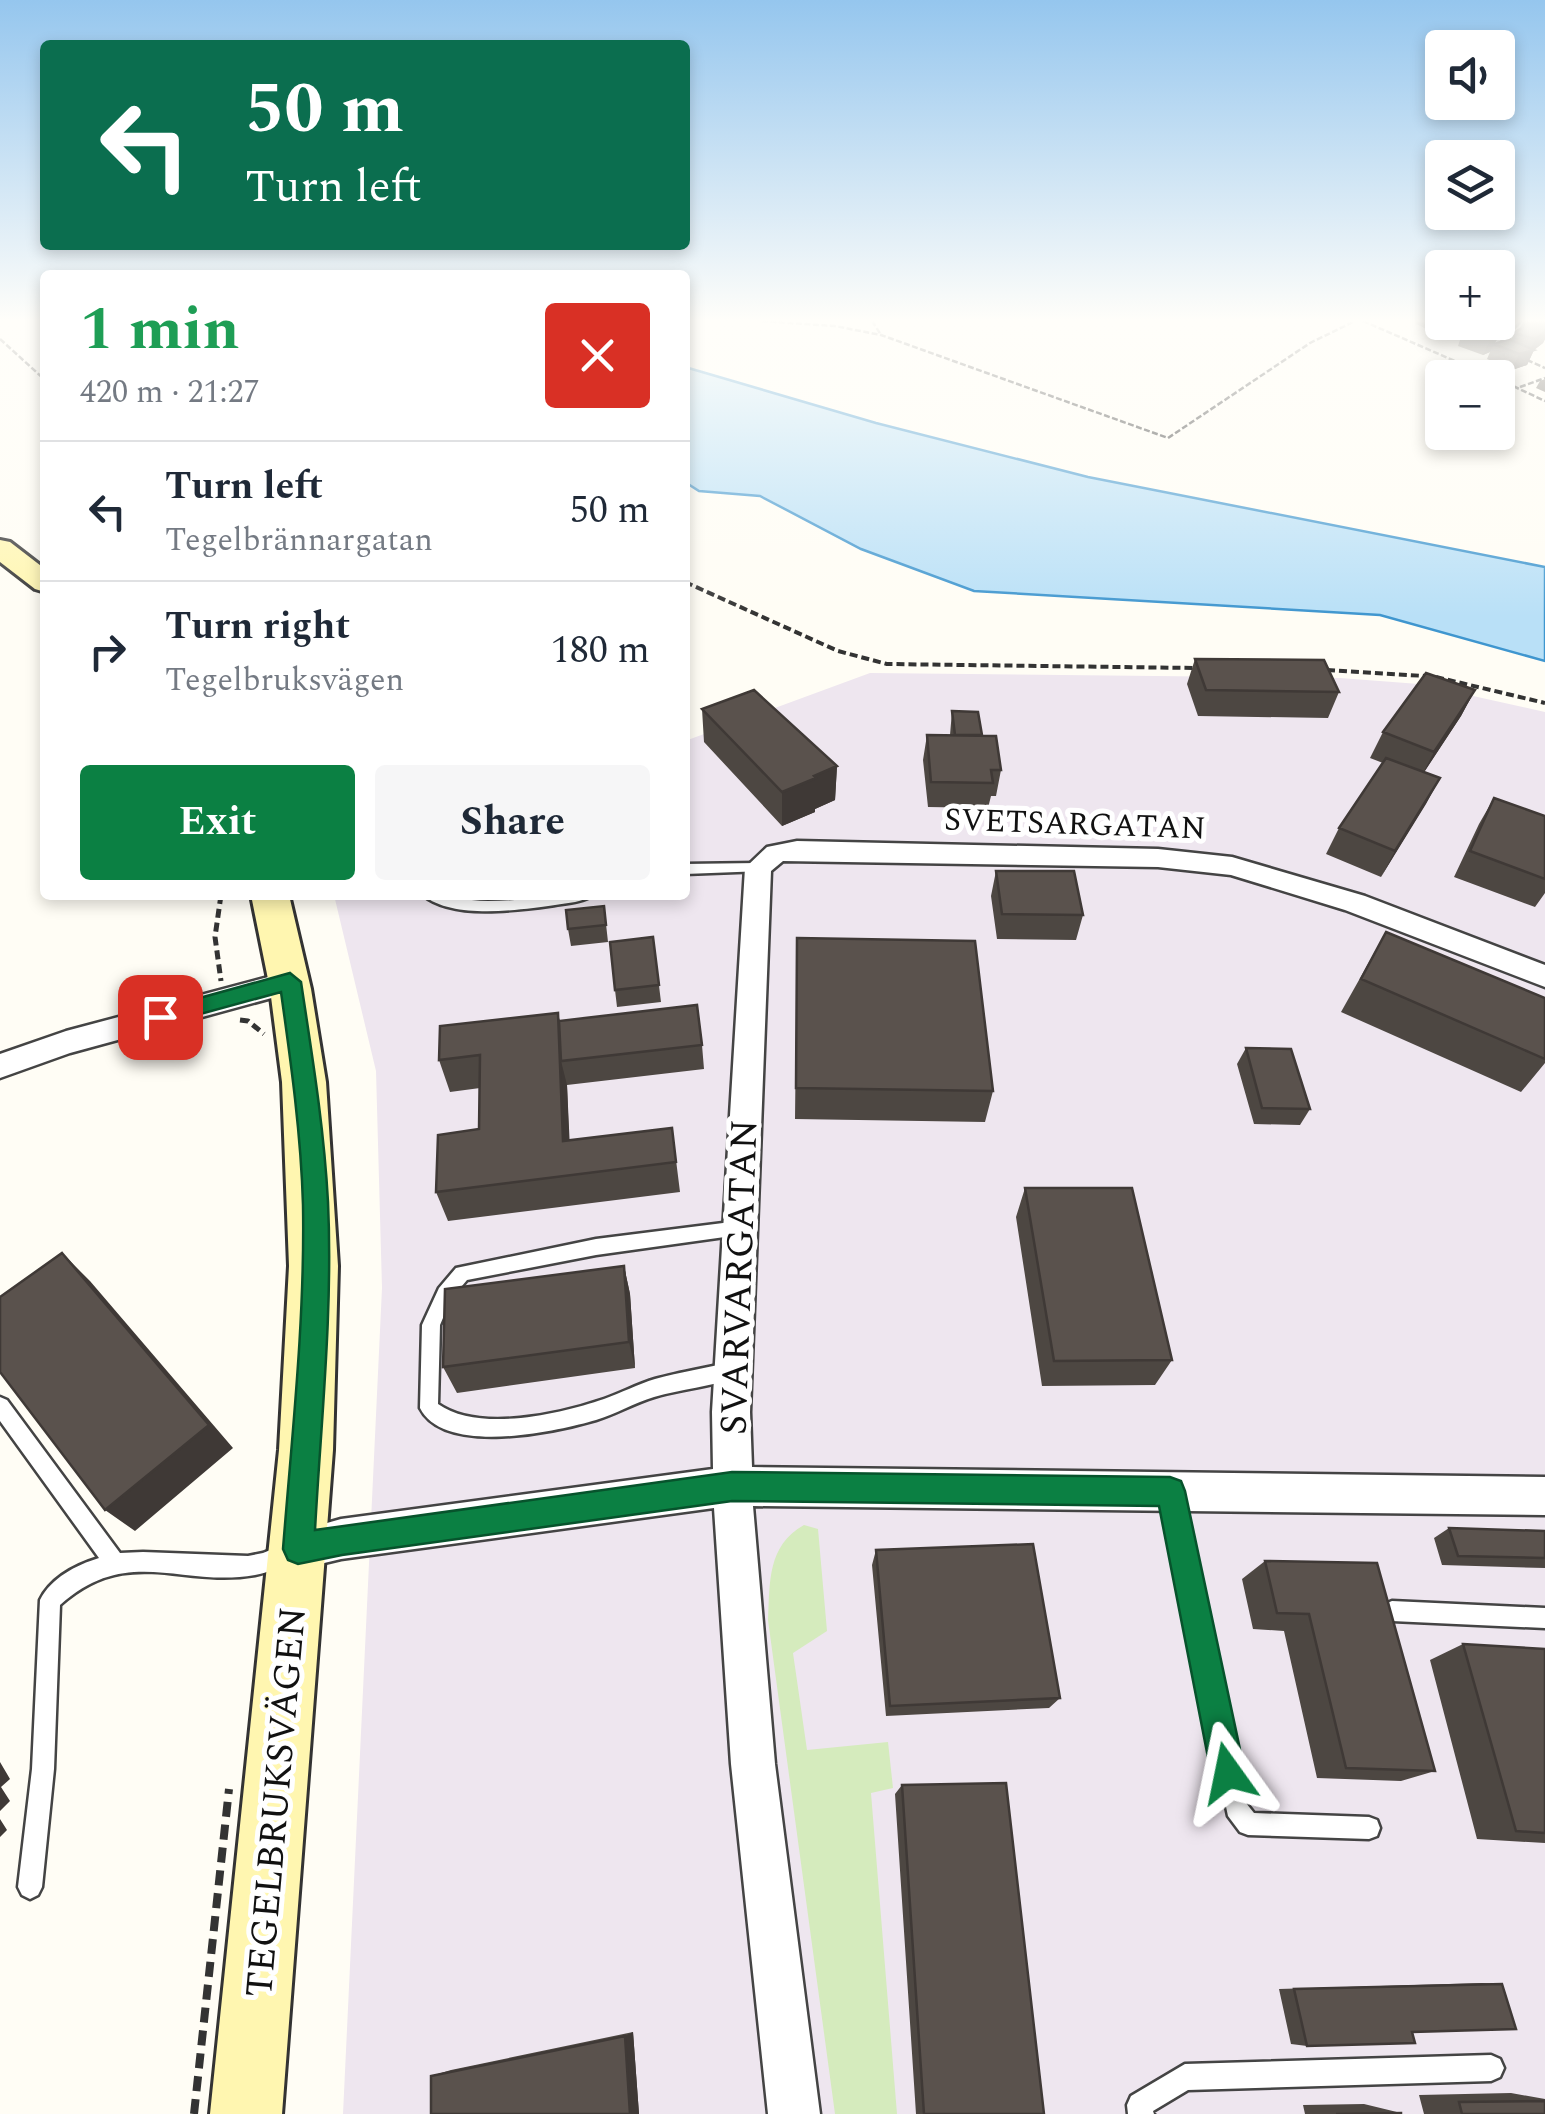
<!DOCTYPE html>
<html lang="en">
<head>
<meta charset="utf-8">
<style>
  :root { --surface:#fff; --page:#f6f6f7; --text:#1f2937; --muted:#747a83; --line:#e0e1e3; --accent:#0b8043 }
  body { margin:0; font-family:Spectral,serif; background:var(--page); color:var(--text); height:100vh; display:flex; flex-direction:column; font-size:38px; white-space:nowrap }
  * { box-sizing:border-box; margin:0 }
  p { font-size:32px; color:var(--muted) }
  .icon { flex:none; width:55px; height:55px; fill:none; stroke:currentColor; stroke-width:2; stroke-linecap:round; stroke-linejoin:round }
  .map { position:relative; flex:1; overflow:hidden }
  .panel { position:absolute; left:40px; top:270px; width:650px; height:630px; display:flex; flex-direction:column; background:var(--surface); border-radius:10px; box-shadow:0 5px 15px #0003 }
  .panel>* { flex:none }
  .hud { position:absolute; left:40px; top:40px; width:650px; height:210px; border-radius:10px; box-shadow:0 5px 15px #0003; background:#0b6e4f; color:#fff; overflow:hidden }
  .fabs { position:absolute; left:1425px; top:30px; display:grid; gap:20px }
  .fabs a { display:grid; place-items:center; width:90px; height:90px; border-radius:10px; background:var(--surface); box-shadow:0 5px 15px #0003; font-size:50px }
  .pin { position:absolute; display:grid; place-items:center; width:85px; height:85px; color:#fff; margin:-42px; border-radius:20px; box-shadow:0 5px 15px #0006 }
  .me { position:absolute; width:110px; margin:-55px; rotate:348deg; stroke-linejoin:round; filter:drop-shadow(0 0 8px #0008) }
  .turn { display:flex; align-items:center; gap:35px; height:210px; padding:0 40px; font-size:45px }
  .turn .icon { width:130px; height:130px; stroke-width:2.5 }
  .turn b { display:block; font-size:70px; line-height:85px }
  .round { display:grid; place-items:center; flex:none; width:105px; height:105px; border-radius:10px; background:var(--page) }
  .overview { display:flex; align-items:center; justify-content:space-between; height:170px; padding:0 40px }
  h1 { font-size:60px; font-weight:700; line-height:75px; color:#1e9e55 }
  .action { display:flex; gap:20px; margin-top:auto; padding:20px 40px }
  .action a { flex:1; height:115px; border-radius:10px; background:var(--accent); color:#fff; font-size:40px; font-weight:700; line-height:115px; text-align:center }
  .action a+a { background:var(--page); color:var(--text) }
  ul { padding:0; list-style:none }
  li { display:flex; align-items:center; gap:30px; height:140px; padding:0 40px; border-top:2px solid var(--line) }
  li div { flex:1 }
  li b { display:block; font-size:38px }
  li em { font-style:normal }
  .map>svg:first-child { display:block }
  .industrial { fill:#eee6ef }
  .green { fill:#d5ebbd }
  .water { fill:#b9e0f7; stroke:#3f96cf; stroke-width:2.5 }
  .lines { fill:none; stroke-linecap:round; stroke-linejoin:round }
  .lane-casing { stroke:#444; stroke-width:5 }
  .street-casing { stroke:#444; stroke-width:5 }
  .secondary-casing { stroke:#333; stroke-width:6 }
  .path-far3 { stroke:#333; stroke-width:2.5; stroke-dasharray:6 2.5; stroke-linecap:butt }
  .path-far2 { stroke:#333; stroke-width:4; stroke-dasharray:8 4; stroke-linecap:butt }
  .path-far1 { stroke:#333; stroke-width:5; stroke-dasharray:9 5; stroke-linecap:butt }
  .path { stroke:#333; stroke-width:8; stroke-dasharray:15 8; stroke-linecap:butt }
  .lane { fill:#fff; fill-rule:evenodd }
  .street { fill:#fff; fill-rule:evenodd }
  .secondary { fill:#fff6b0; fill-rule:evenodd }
  .wall { fill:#4d4742 }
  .shaded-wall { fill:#3f3936 }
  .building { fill:#5a524d; stroke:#3f3936; stroke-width:2.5 }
  .route { fill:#0b8043; stroke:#07532c; stroke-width:2.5 }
  .labels { text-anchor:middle; stroke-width:10; stroke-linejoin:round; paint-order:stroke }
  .street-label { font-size:32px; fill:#111; stroke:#fff }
  .near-street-label { font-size:38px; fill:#111; stroke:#fff }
</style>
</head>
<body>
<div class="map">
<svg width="1545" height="2114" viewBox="0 0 1545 2114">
  <rect width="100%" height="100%" fill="#fffdf5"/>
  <path class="industrial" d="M870,673l470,5 79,6 126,28v1402h-1202l39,-826 -6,-217 -42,-176h351v-154z"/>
  <path class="green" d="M804,1525l14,4 9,102 -34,22 14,97 81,-8 5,46 -22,5 26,321h-62l-67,-494c2,-38 -1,-74 36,-95z"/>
  <path class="water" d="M685,367l191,56 212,54 457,90v94l-165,-46 -406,-24 -113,-42 -101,-53 -61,-5 -14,-9z"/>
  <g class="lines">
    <defs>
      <path id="lane" d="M758,863l5,2 2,3 -2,3 -78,3v-10z
        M423,895c22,0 43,6 65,6 35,0 69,-6 105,-6 -10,7 -25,8 -38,10 -36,5 -102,15 -132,-10z
        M739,1221l6,2 2,5 -2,5 -6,2 -143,20 -129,25 -16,19 -11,26 -2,79c41,29 122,10 166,-5 17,-6 34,-15 51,-20 25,-7 51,-11 76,-17l6,3 3,6 -3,6c-26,10 -56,12 -83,20 -20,6 -38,17 -58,23 -41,12 -152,36 -176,-12l2,-83 17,-37 17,-20 140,-29z
        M0,1397l7,3 113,153 23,-1 105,4 15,-3 22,-9 7,3 3,7 -3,7c-12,5 -24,12 -37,14 -74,13 -127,-31 -195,30l-6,164 -12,118 -4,8 -8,4 -8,-4 -4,-8 14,-118 8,-169c11,-22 36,-35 59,-42l-99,-137z
        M1171,1485l7,3 3,7 65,308 8,10 115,4 8,3 3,8 -3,8 -8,3 -121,-4 -8,-3 -12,-16 -67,-321 3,-7z
        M1392,1601l153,7v20l-153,-7 -7,-3 -3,-7 3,-7z
        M1491,2055l9,4 4,9 -4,9 -9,4 -303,9 -35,21 1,3h-26l-1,-9 4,-9 54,-32z"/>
      <path id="street" d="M1504,321h16l-28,28 -55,-27h21l32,15z
        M797,841l361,8 74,8 133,39 180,69v22l-200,-77 -114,-35 -73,-8 -375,-6 -12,10 -21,541 2,55 793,10v38l-792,-9 22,258 45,350h-52l-37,-350 -17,-256 -373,51 -42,10 -14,-6 -6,-14 6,-14 56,-16 372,-50 -1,-57 33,-544 22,-21z
        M291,971l10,3 4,8 -4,8 -231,63 -70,25v-24l66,-23z"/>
      <path id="secondary" d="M0,540l10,2 35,27v23l-10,-3 -35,-27z
        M251,895h38l22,94 15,93 12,184 -5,184 -51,664h-72l69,-664 10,-184 -7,-184 -12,-93z"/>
    </defs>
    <use href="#lane" class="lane-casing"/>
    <use href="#street" class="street-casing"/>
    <use href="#secondary" class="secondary-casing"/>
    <path class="path-far3" d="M762,321l73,5 46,9 287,103 142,-95 45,-22
      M872,321l9,14
      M1363,321l131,57
      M0,339l45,41
      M1527,360l18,8
      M1498,379l47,22
      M1520,387l25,-9"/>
    <path class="path-far2" d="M685,582l153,69 49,13 309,4
      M1327,670l98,6
      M1436,677l109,26"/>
    <path class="path-far1" d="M221,895l-6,42 6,44
      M240,1020l8,1 16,13"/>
    <path class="path" d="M194,2114l35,-325"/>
    <use href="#lane" class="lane"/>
    <use href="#street" class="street"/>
    <use href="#secondary" class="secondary"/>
  </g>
  <path class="wall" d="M1417,321l52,1 -3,8 30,13 15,-3 3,-7 6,-4 3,-8h22v18l-2,4 -9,7 -7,15 -15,5 -25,-11 3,-7 -7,3 -25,-9 3,-9 -14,2 -19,-5 1,-4 -13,-6z
    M1545,379v13l-9,-4 4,-7z
    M1195,659l144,33 -11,26 -130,-2 -11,-32z
    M1475,690l-14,26 -37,56 16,6 -59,99 -55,-23 13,-26 44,-65 -13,-5 13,-26z
    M702,709l135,57 -2,34 -20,9v3l-33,14 -78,-84z
    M952,711l30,24 19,35 -5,26h-5l-3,12 -60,-1 -5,-47 4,-25h23z
    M1494,798l51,18v77l-10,14 -81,-30 25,-53z
    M996,871l87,44 -7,25 -79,-1 -6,-43z
    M604,906l4,36 -37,4 -3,-17z
    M1386,932l159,66v65l-24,29 -180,-80z
    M653,937l8,65 -44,5 -2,-17z
    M797,938l196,153 -8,31 -190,-3z
    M558,1013l1,8 143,24 2,24 -137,16 2,55 103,-12 8,64 -232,29 -12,-29 43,-63 1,-41 -30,4 -11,-32z
    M1246,1048l64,61 -10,16 -46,-1 -17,-60z
    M1025,1188l147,172 -17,25 -113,1 -26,-169z
    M624,1266l6,28 5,74 -178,25 -14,-26z
    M1449,1528l96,3v37l-103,-3 -8,-27z
    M876,1550l184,148 -11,10 -163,8 -14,-151z
    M1265,1561l112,2 58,208 -34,10 -84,-3 -33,-147 -31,-2 -11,-50z
    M1463,1644l82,5v194l-68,-4 -47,-179z
    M902,1785l142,329h-128l-21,-320z
    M1482,1983l20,1 -90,48 -105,14 -16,-2 -12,-55z
    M633,2032l6,82 -208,-38 20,-6z
    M1511,2093l34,6v15h-121l-5,-19z
    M1364,2104l37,9v1h-96l-2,-9z"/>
  <path class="shaded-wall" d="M1469,322l-8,15 -14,2 6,-15z
    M1545,323v16l-2,4 -9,7 -7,15 -15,5 7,-16 10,-3z
    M1499,336l-9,16 -7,3 7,-15z
    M1475,690l-14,26 -40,61 13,-25z
    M837,766l-2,34 -20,9v3l-33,14v-34l32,-16z
    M1440,778l-14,26 -45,73 14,-26z
    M558,1013l7,32 -4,16 6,24 4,86 -8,-30z
    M62,1253l28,28 143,167 -98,83 -30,-21z
    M624,1266l6,28 5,74 -6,-26z
    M0,1762l10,17 -9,8 9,14 -10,10z
    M0,1819l7,11 -7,7z
    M633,2032l6,82h-9l-5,-78z"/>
  <path class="building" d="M1529,323l16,4v5l-10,7 -21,-6z
    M1474,327l25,9 -9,4 -26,-9z
    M1509,339l25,11 -15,4 -25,-10z
    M1195,659l129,1 15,32 -133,-2z
    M1426,673l49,17 -41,62 -51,-20z
    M754,690l83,76 -23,10 2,2 -34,14 -80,-83z
    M952,711l26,1 4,23h-27z
    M927,735l69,1 5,34h-10l2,13 -62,-1z
    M1386,758l54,20 -45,73 -56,-23z
    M1494,798l51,18v63l-75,-28z
    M996,871h78l9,44 -81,-1z
    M604,906l2,19 -38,4 -2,-19z
    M1386,932l159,66v61l-184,-80z
    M653,937l6,48 -44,5 -5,-48z
    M797,938l178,3 18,150 -197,-3z
    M697,1005l5,40 -141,16 -2,-40z
    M558,1013l5,128 109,-13 4,34 -240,30 2,-57 41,-6 1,-74 -41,5 1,-34z
    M1246,1048l45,1 19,60 -48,-1z
    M1025,1188h107l40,172 -118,1z
    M62,1253l147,172 -104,85 -105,-138v-75z
    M624,1266l5,76 -186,25 2,-78z
    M1449,1528l96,3v27l-87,-2z
    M1033,1544l27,154 -170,8 -14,-156z
    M1265,1561l112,2 58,208 -89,-3 -37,-154 -32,-1z
    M1463,1644l82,5v184l-29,-2z
    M1006,1783l38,331h-120l-22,-329z
    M1502,1984l14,45 -104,3 3,11 -108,3 -13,-57z
    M625,2036l5,78h-199v-38z
    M1545,2101v13h-83l-3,-12z
    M1401,2113v1h-65z"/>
  <linearGradient id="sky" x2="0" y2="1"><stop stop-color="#95c6ee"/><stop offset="0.52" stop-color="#fffefa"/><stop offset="1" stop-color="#fffefa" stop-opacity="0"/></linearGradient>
  <rect width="1545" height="617" fill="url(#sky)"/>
  <path class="route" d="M290,973l11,9c11,73 23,145 27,220 5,109 -7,219 -13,328l417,-58 438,5 11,4 4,10 60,282 -5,12 -12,5 -12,-5 -5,-12 -52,-267 -427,-5 -390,54 -44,9 -10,-4 -5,-11c9,-114 22,-229 20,-344 -2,-71 -12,-142 -22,-213l-121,33 -11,-8 11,-8z"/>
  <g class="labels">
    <g class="street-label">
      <text transform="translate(1075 823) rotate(2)" y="11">SVETSARGATAN</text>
    </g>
    <g class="near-street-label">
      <text transform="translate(738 1277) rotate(-88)" y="13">SVARVARGATAN</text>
      <text transform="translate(275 1802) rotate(-85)" y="13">TEGELBRUKSVÄGEN</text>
    </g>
  </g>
</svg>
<div class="fabs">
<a><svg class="icon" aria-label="sound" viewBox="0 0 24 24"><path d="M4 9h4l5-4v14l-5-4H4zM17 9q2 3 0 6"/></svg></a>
<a><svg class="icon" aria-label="layers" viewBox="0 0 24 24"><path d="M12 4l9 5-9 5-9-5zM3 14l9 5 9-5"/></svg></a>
<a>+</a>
<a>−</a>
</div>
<div class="pin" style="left:160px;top:1017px;background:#d93025"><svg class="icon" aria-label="arrive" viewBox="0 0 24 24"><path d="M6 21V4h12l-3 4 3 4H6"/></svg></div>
<svg class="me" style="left:1228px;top:1773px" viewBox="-20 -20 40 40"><path d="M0-17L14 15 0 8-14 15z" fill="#0b8043" stroke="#fff" stroke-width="4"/></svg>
<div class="hud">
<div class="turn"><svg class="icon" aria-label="left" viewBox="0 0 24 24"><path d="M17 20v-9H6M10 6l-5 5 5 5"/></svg><div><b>50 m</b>Turn left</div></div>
</div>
<section class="panel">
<div class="overview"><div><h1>1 min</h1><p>420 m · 21:27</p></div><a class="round" style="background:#d93025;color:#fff"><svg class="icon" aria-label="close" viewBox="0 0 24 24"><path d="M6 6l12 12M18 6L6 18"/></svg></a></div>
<ul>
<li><svg class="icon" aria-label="left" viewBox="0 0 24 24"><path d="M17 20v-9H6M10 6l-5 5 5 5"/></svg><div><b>Turn left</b><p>Tegelbrännargatan</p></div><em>50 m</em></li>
<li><svg class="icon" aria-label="right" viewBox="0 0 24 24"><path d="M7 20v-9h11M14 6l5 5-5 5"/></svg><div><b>Turn right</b><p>Tegelbruksvägen</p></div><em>180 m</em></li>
</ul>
<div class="action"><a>Exit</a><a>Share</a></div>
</section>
</div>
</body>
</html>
